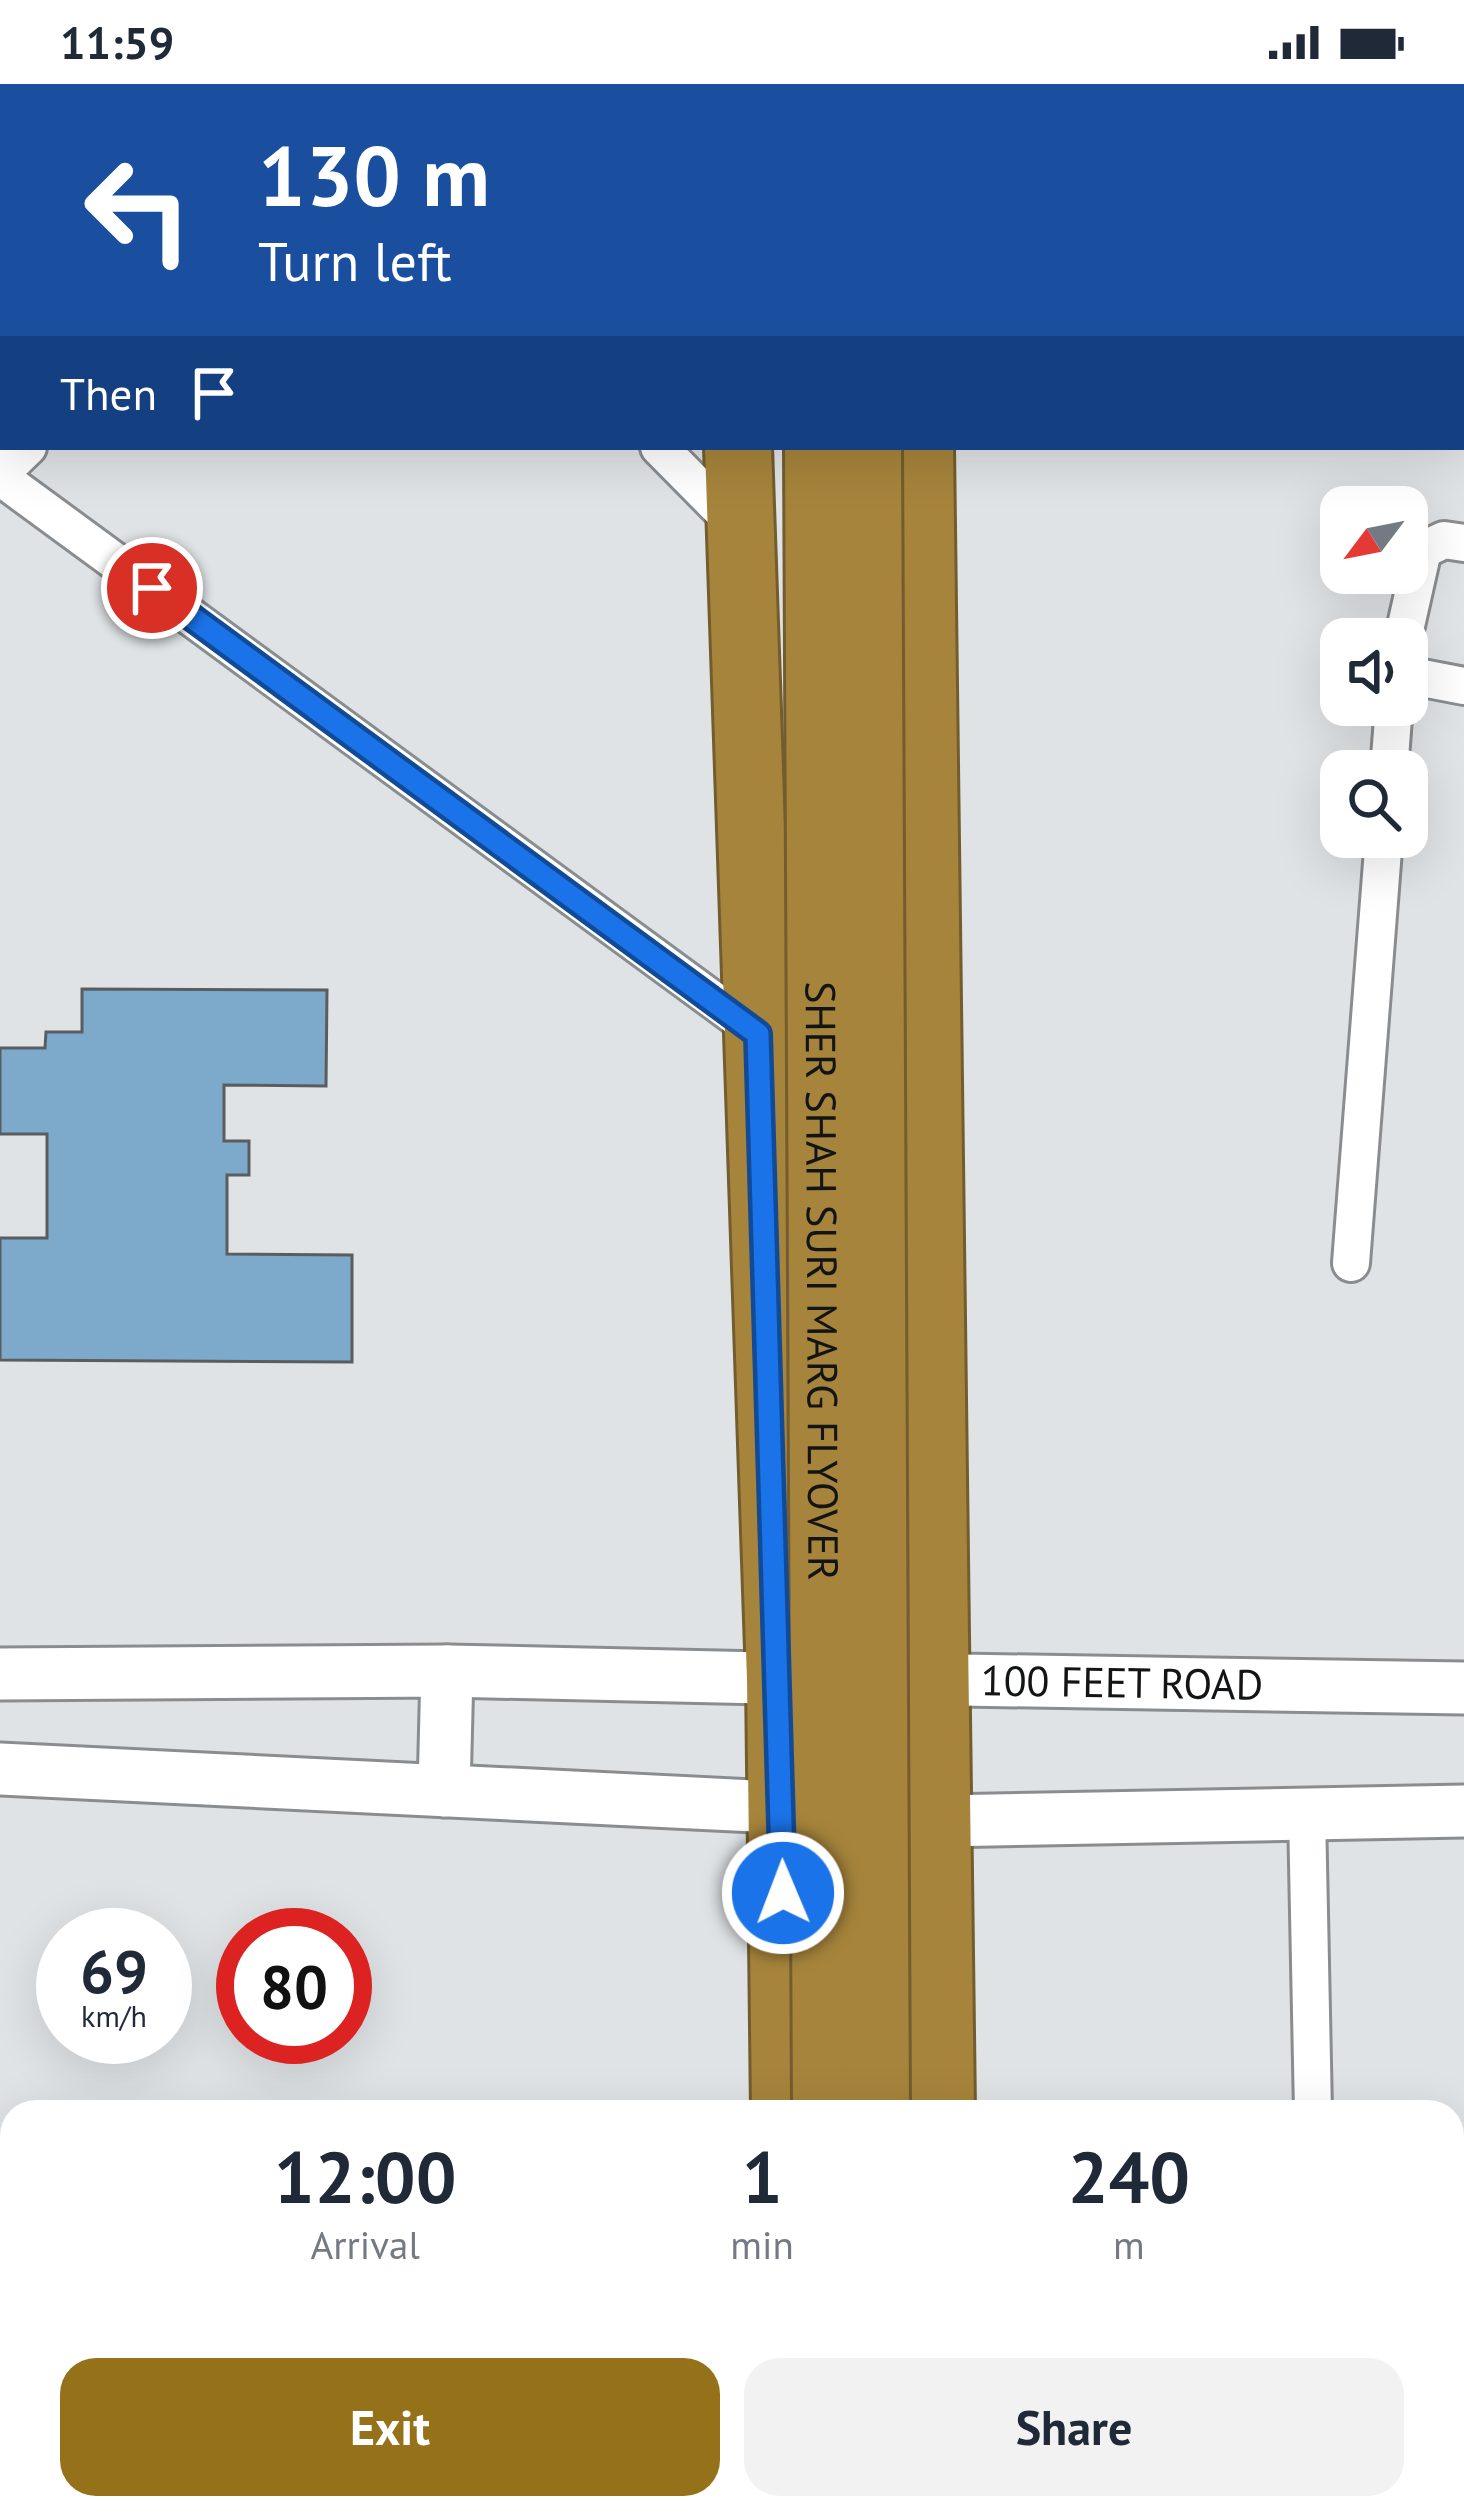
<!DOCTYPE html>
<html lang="en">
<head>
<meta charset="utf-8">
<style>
  :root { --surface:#fff; --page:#f2f2f3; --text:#1f2937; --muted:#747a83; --accent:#95711a }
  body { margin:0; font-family:"PT Sans",sans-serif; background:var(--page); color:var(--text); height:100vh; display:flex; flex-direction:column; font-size:45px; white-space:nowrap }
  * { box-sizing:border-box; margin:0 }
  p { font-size:39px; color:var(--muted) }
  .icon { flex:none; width:66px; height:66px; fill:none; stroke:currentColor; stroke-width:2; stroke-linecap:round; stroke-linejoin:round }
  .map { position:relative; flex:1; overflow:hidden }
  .sheet { position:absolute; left:0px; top:2016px; width:1464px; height:420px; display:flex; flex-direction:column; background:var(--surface); border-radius:36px 36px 0 0; box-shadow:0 12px 48px #0002 }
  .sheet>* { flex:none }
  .banner { position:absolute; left:0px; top:0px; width:1464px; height:366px; box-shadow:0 12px 48px #0002; background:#1a4fa0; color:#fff; overflow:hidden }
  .needle { width:78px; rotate:238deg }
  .buttons { position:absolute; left:1320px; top:402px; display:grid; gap:24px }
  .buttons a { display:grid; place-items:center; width:108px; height:108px; border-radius:24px; background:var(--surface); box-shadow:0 12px 48px #0002; font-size:60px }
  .speed { position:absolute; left:36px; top:1824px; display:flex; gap:24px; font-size:60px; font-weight:700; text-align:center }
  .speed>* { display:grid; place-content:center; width:156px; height:156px; border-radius:50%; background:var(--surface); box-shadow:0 12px 48px #0002; line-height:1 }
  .speed small { font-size:30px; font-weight:400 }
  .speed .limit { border:18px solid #d22; background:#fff; color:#111 }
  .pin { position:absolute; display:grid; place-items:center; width:102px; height:102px; color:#fff; margin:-51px; border:6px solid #fff; border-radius:50%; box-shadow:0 3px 12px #0007 }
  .me { position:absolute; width:132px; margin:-66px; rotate:359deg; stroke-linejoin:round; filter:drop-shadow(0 0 9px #0008) }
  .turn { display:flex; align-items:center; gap:42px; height:252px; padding:0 60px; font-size:54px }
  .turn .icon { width:156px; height:156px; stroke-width:2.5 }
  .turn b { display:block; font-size:84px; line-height:102px }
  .then { display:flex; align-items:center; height:114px; padding:0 60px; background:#0003; gap:24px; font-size:45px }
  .eta { display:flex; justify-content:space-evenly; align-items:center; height:204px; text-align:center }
  .eta b { font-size:72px; font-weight:700; line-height:84px }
  .cta { display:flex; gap:24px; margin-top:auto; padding:24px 60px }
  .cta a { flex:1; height:138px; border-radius:36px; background:var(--accent); color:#fff; font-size:48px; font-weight:700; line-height:138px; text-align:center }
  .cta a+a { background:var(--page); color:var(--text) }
  .status { display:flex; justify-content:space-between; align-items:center; height:84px; padding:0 60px; background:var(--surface); direction:ltr }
  .status svg { height:33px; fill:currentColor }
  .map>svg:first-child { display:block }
  .building { fill:#7daaca; stroke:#5a5d60; stroke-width:3 }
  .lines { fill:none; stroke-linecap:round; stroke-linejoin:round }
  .street-casing { stroke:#8a8d90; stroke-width:42 }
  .secondary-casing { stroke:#8a8d90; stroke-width:57 }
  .primary-casing { stroke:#735d2e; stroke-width:63 }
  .highway-casing { stroke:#735d2e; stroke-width:72 }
  .street { stroke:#fff; stroke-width:36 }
  .secondary { stroke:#fff; stroke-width:51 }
  .primary { stroke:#cab589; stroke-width:57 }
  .highway { stroke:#a6843b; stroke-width:66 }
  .highway-bridge-casing { stroke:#735d2e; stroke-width:72; stroke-linecap:butt }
  .highway-bridge { stroke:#a6843b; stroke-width:66 }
  .route-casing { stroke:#114b97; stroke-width:30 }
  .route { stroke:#1a73e8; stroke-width:21 }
  .labels { text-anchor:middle; stroke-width:10; stroke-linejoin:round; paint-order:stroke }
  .street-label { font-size:42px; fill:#131415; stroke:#ecf0f3 }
</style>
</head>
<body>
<div class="status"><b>11:59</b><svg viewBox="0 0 49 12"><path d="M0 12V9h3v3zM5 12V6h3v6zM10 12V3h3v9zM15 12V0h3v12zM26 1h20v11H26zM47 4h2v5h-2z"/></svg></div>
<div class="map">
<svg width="1464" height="2436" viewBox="0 0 1464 2436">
  <rect width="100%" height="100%" fill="#dfe3e6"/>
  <path class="building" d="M82,905l245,1 -1,96 -102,-1v56h25v34h-22v79l125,1v107l-352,-2v-122h47v-104h-47v-86h45l1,-16h36z"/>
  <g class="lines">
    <defs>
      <path id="street" d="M305,0l2,3
        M1326,0l1,3
        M103,3l3,-3
        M0,109l3,-4
        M1461,160h3
        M659,363l82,83
        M0,390l28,-27
        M0,393l758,556
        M1403,555l20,-89 21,-10 20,3
        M1407,591l57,11
        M1389,687l5,-66
        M1351,1179l33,-426
        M1307,1729l6,299
        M1321,2424l1,12"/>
      <g id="secondary">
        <path d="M0,1590l447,-3 368,8"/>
        <path id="s1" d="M900,1595l564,9"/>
        <path d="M0,1685l816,40"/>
        <path d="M444,1707l3,-120"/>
        <path d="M901,1733l40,4 523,-10"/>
      </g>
      <path id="primary" d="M810,0v3
        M861,0v3
        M911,0v3"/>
      <path id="highway" d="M725,0l3,3
        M738,363l42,1231 5,434
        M920,363l21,1665
        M788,2424l1,12
        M878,2424v12
        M940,2436v-12"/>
    </defs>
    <use href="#street" class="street-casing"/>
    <use href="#secondary" class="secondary-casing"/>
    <use href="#primary" class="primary-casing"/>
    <use href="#highway" class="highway-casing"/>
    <use href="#street" class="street"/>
    <use href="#secondary" class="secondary"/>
    <use href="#primary" class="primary"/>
    <use href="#highway" class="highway"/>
    <defs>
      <g id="highway-bridge">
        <path id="s2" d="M818,363l8,1665"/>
        <path d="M868,363l8,1665"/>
      </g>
    </defs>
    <use href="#highway-bridge" class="highway-bridge-casing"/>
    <use href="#highway-bridge" class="highway-bridge"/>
  </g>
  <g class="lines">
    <defs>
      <path id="route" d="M152,504l606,446 25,859"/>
    </defs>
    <use href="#route" class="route-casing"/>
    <use href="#route" class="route"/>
  </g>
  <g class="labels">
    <g class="street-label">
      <text dy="15" stroke="none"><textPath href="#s2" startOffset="834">SHER SHAH SURI MARG FLYOVER</textPath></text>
      <text dy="15" stroke="none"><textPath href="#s1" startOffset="222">100 FEET ROAD</textPath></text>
    </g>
  </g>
</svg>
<div class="buttons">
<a><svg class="needle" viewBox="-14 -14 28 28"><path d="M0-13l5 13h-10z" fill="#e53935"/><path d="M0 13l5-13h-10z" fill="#747a83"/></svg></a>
<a><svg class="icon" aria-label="sound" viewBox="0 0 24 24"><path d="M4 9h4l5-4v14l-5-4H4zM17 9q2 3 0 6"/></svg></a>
<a><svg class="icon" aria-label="search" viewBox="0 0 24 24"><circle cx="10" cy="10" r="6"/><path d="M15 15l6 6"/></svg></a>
</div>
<div class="speed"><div>69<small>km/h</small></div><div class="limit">80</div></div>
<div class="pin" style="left:152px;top:504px;background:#d93025"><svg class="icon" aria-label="arrive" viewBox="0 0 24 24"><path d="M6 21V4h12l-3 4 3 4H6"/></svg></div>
<svg class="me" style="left:783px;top:1809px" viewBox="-20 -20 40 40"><circle r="17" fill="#1a73e8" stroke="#fff" stroke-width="3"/><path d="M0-11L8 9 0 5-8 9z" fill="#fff"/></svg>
<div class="banner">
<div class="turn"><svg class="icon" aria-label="left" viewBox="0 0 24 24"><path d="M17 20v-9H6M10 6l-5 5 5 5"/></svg><div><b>130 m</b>Turn left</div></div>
<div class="then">Then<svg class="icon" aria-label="arrive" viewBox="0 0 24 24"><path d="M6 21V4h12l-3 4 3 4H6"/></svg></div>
</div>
<section class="sheet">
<div class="eta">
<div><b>12:00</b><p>Arrival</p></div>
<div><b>1</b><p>min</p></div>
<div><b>240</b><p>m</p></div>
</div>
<div class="cta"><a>Exit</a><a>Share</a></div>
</section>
</div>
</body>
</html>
